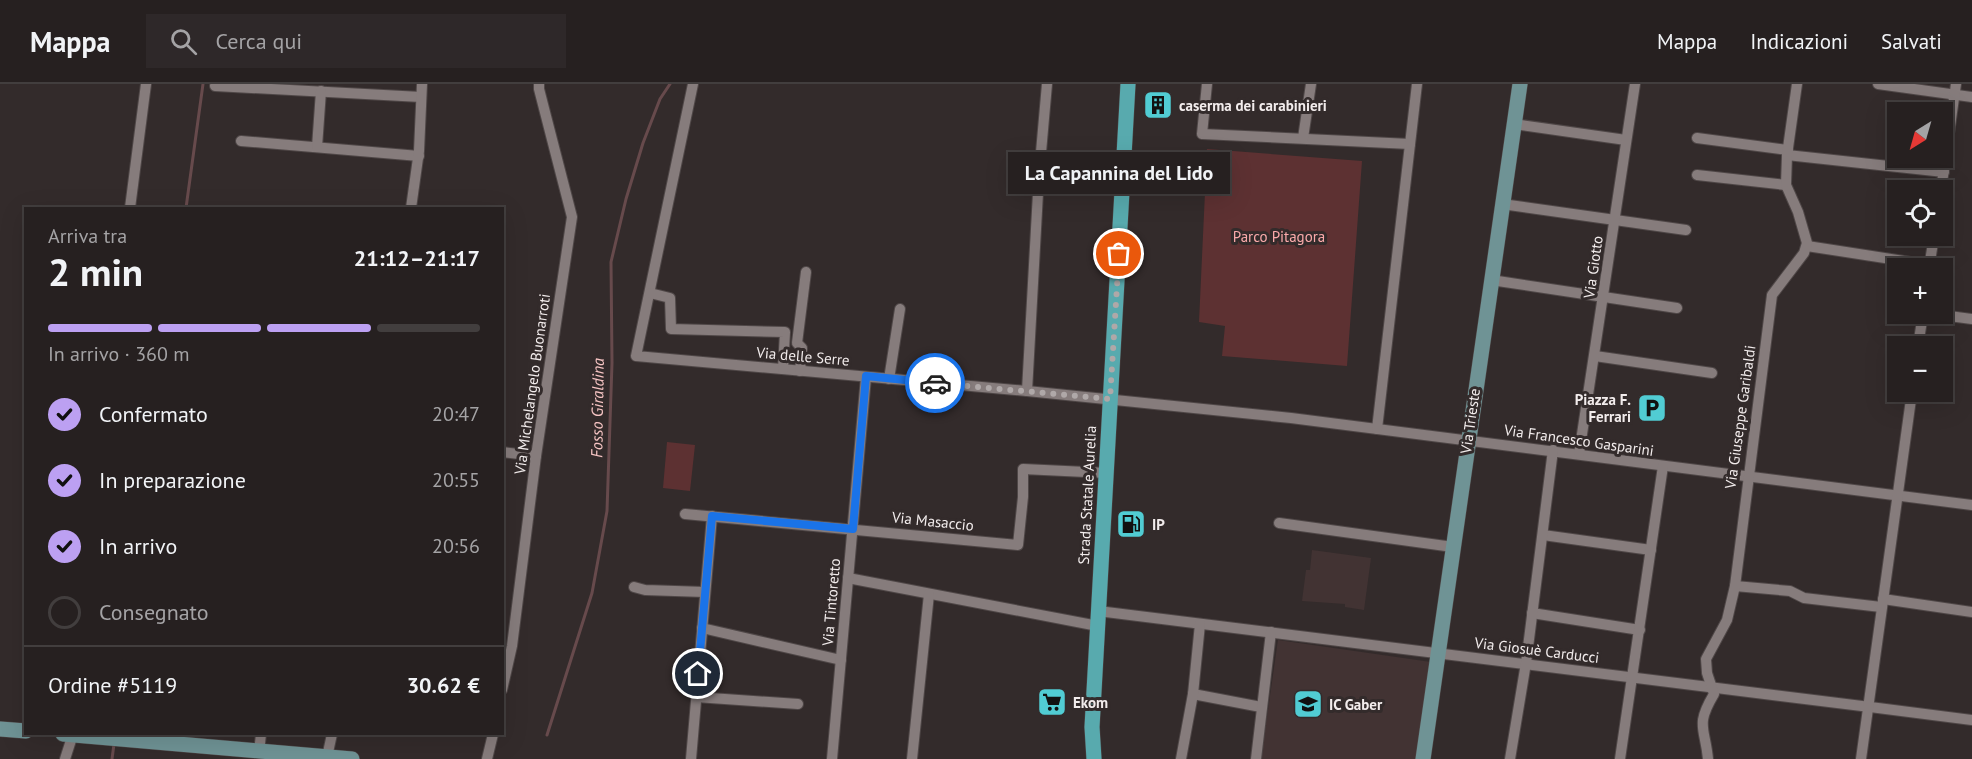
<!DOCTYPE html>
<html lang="it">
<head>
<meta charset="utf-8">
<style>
	body { margin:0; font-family:"PT Sans",sans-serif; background:#2e2829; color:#f1f3f6; height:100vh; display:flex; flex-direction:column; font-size:22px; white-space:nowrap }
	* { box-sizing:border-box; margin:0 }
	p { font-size:20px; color:#a4a3a5 }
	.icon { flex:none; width:33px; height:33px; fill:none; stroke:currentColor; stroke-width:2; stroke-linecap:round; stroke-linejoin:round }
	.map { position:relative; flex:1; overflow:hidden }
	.drawer { position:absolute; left:24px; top:123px; width:480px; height:528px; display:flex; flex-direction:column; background:#262020; border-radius:0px; box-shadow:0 6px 24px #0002,0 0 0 2px #423e3e }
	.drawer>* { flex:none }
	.needle { width:39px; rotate:217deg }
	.tools { position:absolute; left:1887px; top:18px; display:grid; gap:12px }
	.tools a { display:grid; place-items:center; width:66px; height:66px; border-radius:0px; background:#262020; box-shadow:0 6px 24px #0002,0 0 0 2px #423e3e; font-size:30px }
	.pin { position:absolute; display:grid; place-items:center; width:51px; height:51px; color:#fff; margin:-26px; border:3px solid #fff; border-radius:50%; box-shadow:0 2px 6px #0007 }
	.courier { position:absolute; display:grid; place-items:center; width:60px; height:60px; margin:-30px; border:4px solid #1a73e8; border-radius:50%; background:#fff; color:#222; box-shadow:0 2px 8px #0007 }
	.bubble { position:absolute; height:42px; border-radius:0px; background:#262020; box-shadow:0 6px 24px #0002,0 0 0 2px #423e3e; font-size:20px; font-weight:700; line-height:42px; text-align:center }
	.overview em { font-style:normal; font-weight:700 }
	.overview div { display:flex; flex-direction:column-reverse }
	.overview { display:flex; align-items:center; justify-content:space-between; height:102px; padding:0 24px }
	h1 { font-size:39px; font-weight:700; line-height:45px }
	.bar { display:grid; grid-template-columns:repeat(4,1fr); gap:9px 6px; align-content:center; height:72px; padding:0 24px }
	.bar i { height:8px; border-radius:4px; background:#423e3e }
	.bar .current { background:#bca0f2 }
	.bar p { grid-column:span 4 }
	.line { display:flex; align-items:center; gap:15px; padding:0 24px; border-top:2px solid #423e3e }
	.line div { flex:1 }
	ol { padding:0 24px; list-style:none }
	li { display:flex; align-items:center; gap:18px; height:66px }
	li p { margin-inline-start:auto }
	li .icon { padding:6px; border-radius:50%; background:#bca0f2; color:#111; stroke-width:4 }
	li:last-child { color:#a4a3a5 }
	li i { width:33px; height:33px; border:3px solid #423e3e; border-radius:50% }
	header { display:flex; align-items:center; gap:36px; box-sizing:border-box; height:84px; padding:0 30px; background:#262020; border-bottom:2px solid #423e3e }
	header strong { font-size:28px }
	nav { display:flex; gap:33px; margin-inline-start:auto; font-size:21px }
	.search { width:420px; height:54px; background:#2e2829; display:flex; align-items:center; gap:15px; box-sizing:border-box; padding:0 21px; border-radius:0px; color:#a4a3a5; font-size:22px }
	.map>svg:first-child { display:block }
	.built { fill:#423333 }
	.green { fill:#5d3132 }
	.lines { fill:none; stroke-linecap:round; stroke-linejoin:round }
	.stream { stroke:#674a4c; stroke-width:3 }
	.street-casing { stroke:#4f4747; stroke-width:12 }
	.secondary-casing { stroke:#4f4747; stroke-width:16 }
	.primary-casing { stroke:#4f4747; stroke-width:16 }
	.street { stroke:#867c7c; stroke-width:10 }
	.secondary { stroke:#6f9395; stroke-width:15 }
	.primary { stroke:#58aaae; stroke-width:15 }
	.done { stroke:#afa8a8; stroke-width:6; stroke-dasharray:0 10.8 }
	.route { stroke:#1a73e8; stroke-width:8 }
	.labels { text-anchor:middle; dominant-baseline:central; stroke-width:6; stroke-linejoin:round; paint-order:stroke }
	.poi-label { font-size:15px; font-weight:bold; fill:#f2ecec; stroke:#332b2b; text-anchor:start }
	.park-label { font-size:15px; fill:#fbaaab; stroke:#332b2b }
	.street-label { font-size:15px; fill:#f2ecec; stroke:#332b2b }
	.water-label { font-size:16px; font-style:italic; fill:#f7c5c4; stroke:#332b2b }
</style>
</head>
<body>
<header>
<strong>Mappa</strong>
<div class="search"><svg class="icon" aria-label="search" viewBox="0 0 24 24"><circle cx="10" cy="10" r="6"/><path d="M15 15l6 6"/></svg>Cerca qui</div>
<nav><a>Mappa</a><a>Indicazioni</a><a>Salvati</a></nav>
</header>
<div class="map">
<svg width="1972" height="675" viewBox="0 0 1972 675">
	<rect width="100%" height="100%" fill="#332b2b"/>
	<g class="built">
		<path d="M 1312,466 L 1371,474 L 1364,526 L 1345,523 L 1345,520 L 1302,517 L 1306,486 L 1310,486 Z"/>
		<path d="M 1278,556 L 1431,578 L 1418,675 L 1261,675 Z"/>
	</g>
	<g class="green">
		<path d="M 1207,65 L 1362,77 L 1347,282 L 1222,272 L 1225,242 L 1199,238 Z"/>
		<path d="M 667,358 L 695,361 L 690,407 L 663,404 Z"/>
	</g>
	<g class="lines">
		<g class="stream">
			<path d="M 186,124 L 203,0"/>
			<path d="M 547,651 L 592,509 L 607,427 L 612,279 L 611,178 L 626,115 L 643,59 L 660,15 L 670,0"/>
			<path d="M 112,675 L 114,660"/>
		</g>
		<g class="street-casing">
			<g id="street">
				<path d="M 693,0 L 636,272 L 1027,307 L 1291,334 L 1972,421"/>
				<path d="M 1207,0 L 1202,50 L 1410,60"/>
				<path d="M 1878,0 L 1972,13"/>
				<path d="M 215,2 L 421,13"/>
				<path d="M 1514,40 L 1626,56"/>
				<path d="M 1303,54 L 1311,0"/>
				<path d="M 1697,54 L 1788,66"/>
				<path d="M 241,57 L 419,72"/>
				<path d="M 317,63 L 321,7"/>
				<path d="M 1787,71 L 1944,88"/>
				<path d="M 1697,91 L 1786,101"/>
				<path d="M 1941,106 L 1956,0"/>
				<path d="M 1502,120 L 1686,146"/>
				<path d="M 130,124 L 146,0"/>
				<path d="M 411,124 L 419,67 L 422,0"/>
				<path d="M 1807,162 L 1930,181"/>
				<path d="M 1929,184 L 1934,152"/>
				<path d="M 1491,196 L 1677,224"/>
				<path d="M 650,209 L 670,214 L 671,245 L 785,248 L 783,285"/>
				<path d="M 1934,230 L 1972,235"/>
				<path d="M 1918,262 L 1923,230"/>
				<path d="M 1595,272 L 1712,289"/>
				<path d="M 800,287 L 802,264 L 797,259 L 806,188"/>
				<path d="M 889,295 L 900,225"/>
				<path d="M 1027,307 L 1039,91 L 1047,0"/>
				<path d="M 1377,345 L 1417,0"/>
				<path d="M 502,368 L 536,372"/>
				<path d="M 1579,370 L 1635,0"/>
				<path d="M 685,430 L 1018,461 L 1023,413 L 1023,385 L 1107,389"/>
				<path d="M 1279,439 L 1453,463"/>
				<path d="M 1543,451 L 1651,466"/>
				<path d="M 848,494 L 1098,542"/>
				<path d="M 1735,502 L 1790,507 L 1804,514 L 1881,523"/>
				<path d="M 634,503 L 645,506 L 705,508"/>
				<path d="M 1883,515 L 1972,528"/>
				<path d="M 1098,527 C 1390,563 1681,599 1972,636"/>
				<path d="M 1532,529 L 1640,546"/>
				<path d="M 702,544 L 841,576"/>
				<path d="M 502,606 L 512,562 L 536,372 L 572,133 L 539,5 L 539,0"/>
				<path d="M 1193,610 L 1261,623"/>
				<path d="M 696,613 L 798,620"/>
				<path d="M 259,668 L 261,650"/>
				<path d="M 327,673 L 332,650"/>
				<path d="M 65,675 L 73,650"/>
				<path d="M 487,675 L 493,650"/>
				<path d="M 691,675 L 712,432"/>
				<path d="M 832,675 L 866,293"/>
				<path d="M 912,675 L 929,510"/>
				<path d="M 1181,675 L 1193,610 L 1200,540"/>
				<path d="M 1256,675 L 1271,548"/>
				<path d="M 1510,675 L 1526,579 L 1553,366"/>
				<path d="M 1620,675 L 1663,382"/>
				<path d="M 1708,675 C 1705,643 1695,642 1714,610 L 1707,589 L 1706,575 L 1727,536 L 1735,502 L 1772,211 L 1804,169 L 1807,159 L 1798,128 L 1786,101 L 1787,71 L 1797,0"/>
				<path d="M 1861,675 L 1912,308"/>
			</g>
		</g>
		<g class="secondary-casing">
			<g id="secondary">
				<path d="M 0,645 L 26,647"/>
				<path d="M 63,650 L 352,675"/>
				<path d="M 1423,675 L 1520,0"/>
			</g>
		</g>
		<g class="primary-casing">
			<path id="primary" d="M 1094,675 L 1092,643 L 1128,0"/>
		</g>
		<use href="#street" class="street"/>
		<use href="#secondary" class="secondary"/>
		<use href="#primary" class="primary"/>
	</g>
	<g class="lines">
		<path class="done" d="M 935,299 L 1110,315 L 1119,170"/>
		<path class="route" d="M 698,590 L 712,432 L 853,445 L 866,292 L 935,299"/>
	</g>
	<defs>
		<g id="building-square" transform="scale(1.5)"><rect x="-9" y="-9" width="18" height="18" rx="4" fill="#51ccd3" stroke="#332b2b"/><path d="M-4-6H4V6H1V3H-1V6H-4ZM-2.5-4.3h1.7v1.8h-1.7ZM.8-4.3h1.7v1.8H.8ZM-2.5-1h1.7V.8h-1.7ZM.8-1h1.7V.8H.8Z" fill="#111"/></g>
		<g id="parking-square" transform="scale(1.5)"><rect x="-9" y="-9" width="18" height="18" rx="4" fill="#51ccd3" stroke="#332b2b"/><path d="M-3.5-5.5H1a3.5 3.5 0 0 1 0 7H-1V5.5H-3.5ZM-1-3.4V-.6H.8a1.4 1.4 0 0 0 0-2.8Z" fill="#111"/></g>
		<g id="fuel-square" transform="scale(1.5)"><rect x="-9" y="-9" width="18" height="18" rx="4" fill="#51ccd3" stroke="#332b2b"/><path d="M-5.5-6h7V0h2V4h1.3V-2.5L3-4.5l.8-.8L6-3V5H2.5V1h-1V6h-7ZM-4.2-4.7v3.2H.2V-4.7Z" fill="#111"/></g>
		<g id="supermarket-square" transform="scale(1.5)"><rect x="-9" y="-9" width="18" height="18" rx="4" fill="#51ccd3" stroke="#332b2b"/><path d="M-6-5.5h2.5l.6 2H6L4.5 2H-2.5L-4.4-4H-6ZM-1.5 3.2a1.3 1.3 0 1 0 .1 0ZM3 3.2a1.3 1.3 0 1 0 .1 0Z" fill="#111"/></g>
		<g id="school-square" transform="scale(1.5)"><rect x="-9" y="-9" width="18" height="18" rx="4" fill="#51ccd3" stroke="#332b2b"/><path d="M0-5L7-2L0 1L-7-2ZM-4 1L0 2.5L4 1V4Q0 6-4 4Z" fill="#111"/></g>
	</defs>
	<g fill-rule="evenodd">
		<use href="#building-square" x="1158" y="21"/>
		<use href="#parking-square" x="1652" y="324"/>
		<use href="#fuel-square" x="1131" y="440"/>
		<use href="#supermarket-square" x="1052" y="618"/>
		<use href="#school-square" x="1308" y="620"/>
	</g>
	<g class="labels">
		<g class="poi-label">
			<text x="1179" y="21">caserma dei carabinieri</text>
			<text x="1631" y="315" text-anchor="end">Piazza F.<tspan x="1631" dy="17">Ferrari</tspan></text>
			<text x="1152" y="440">IP</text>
			<text x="1073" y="618">Ekom</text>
			<text x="1329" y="620">IC Gaber</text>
		</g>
		<g class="park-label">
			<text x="1279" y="152">Parco Pitagora</text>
		</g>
		<g class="street-label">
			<text transform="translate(1593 183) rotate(-82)">Via Giotto</text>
			<text transform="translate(803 272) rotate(5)">Via delle Serre</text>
			<text transform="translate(532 300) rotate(-82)">Via Michelangelo Buonarroti</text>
			<text transform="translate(1740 333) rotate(-82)">Via Giuseppe Garibaldi</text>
			<text transform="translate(1470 337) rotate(-82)">Via Trieste</text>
			<text transform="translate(1579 356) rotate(8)">Via Francesco Gasparini</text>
			<text transform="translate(1087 411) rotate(-87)">Strada Statale Aurelia</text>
			<text transform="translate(933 437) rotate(6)">Via Masaccio</text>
			<text transform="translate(831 518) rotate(-85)">Via Tintoretto</text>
			<text transform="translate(1537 566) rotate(7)">Via Giosuè Carducci</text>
		</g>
		<g class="water-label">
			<text transform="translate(597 324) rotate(-89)">Fosso Giraldina</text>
		</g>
	</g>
</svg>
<div class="tools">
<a><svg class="needle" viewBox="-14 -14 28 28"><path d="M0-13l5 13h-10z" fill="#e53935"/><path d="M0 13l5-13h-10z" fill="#a4a3a5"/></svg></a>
<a><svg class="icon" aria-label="locate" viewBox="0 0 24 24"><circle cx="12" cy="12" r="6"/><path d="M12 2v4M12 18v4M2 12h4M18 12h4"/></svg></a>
<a>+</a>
<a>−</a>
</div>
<div class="pin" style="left:1119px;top:170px;background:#ea580c"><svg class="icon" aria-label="bag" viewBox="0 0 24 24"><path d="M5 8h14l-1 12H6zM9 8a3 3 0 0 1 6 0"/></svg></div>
<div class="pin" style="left:698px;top:590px;background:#1f2937"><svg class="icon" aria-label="home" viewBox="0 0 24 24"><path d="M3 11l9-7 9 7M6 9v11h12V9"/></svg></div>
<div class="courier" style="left:935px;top:299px"><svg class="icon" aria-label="car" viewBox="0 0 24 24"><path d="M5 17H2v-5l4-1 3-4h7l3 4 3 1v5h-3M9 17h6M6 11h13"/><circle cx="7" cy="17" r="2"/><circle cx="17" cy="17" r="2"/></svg></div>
<div class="bubble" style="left:1008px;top:68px;width:222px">La Capannina del Lido</div>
<section class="drawer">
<div class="overview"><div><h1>2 min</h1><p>Arriva tra</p></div><em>21:12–21:17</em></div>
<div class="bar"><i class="current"></i><i class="current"></i><i class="current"></i><i></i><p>In arrivo · 360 m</p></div>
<ol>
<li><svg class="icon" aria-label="check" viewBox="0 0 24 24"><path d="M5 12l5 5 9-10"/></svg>Confermato<p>20:47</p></li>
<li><svg class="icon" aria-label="check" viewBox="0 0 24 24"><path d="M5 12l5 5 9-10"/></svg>In preparazione<p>20:55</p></li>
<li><svg class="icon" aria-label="check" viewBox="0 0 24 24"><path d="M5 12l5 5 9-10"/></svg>In arrivo<p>20:56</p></li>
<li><i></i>Consegnato</li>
</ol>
<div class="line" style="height:78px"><div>Ordine #5119</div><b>30.62 €</b></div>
</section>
</div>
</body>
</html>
